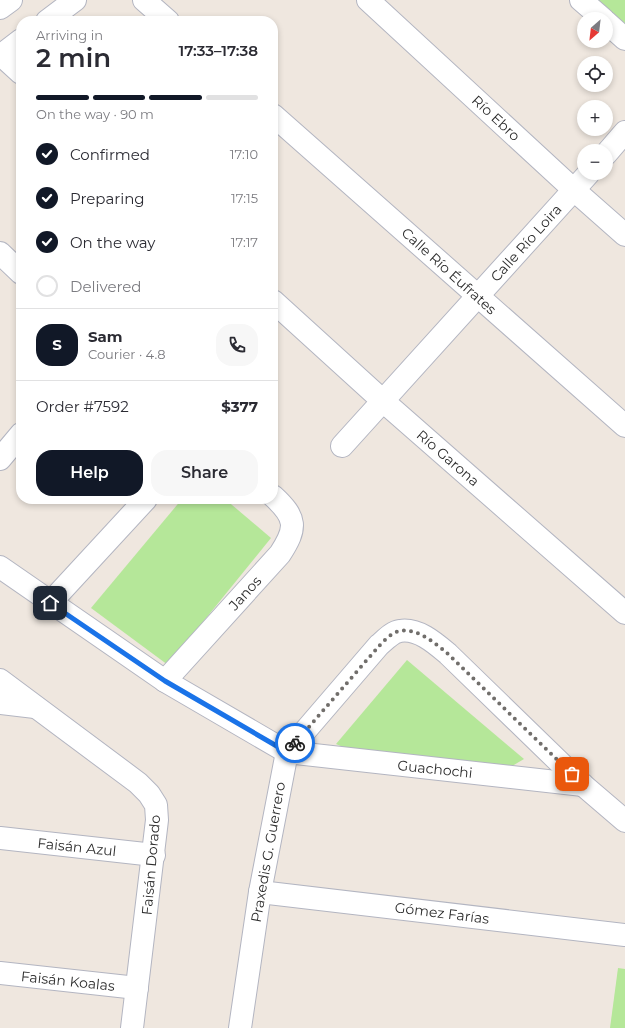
<!DOCTYPE html>
<html lang="en">
<head>
<meta charset="utf-8">
<style>
	body { margin:0; font-family:Montserrat,sans-serif; background:#f7f7f7; color:#2b2b33; height:100vh; display:flex; flex-direction:column; font-size:15px; white-space:nowrap }
	* { box-sizing:border-box; margin:0 }
	p { font-size:13px; color:#7c7c81 }
	.icon { flex:none; width:22px; height:22px; fill:none; stroke:currentColor; stroke-width:2; stroke-linecap:round; stroke-linejoin:round }
	.map { position:relative; flex:1; overflow:hidden }
	.drawer { position:absolute; left:16px; top:16px; width:262px; height:488px; display:flex; flex-direction:column; background:#fff; border-radius:16px; box-shadow:0 2px 6px #0003 }
	.drawer>* { flex:none }
	.needle { width:26px; rotate:208deg }
	.controls { position:absolute; left:577px; top:12px; display:grid; gap:8px }
	.controls a { display:grid; place-items:center; width:36px; height:36px; border-radius:50%; background:#fff; box-shadow:0 2px 6px #0003; font-size:20px }
	.pin { position:absolute; display:grid; place-items:center; width:34px; height:34px; color:#fff; margin:-17px; border-radius:8px; box-shadow:0 2px 6px #0006 }
	.courier { position:absolute; display:grid; place-items:center; width:40px; height:40px; margin:-20px; border:3px solid #1a73e8; border-radius:50%; background:#fff; color:#222; box-shadow:0 1px 5px #0007 }
	.overview em { font-style:normal; font-weight:600 }
	.overview div { display:flex; flex-direction:column-reverse }
	.overview { display:flex; align-items:center; justify-content:space-between; height:68px; padding:0 20px }
	h1 { font-size:26px; font-weight:600; line-height:30px }
	.bar { display:grid; grid-template-columns:repeat(4,1fr); gap:6px 4px; align-content:center; height:48px; padding:0 20px }
	.bar i { height:5px; border-radius:3px; background:#e1e1e2 }
	.bar .on { background:#111827 }
	.bar p { grid-column:span 4 }
	.line { display:flex; align-items:center; gap:10px; padding:0 20px; border-top:1px solid #e1e1e2 }
	.line div { flex:1 }
	.round { display:grid; place-items:center; flex:none; width:42px; height:42px; border-radius:16px; background:#f7f7f7 }
	ol { padding:0 20px; list-style:none }
	li { display:flex; align-items:center; gap:12px; height:44px }
	li p { margin-inline-start:auto }
	li .icon { padding:4px; border-radius:50%; background:#111827; color:#fff; stroke-width:4 }
	li:last-child { color:#7c7c81 }
	li i { width:22px; height:22px; border:2px solid #e1e1e2; border-radius:50% }
	.cta { display:flex; gap:8px; margin-top:auto; padding:8px 20px }
	.cta a { flex:1; height:46px; border-radius:16px; background:#111827; color:#fff; font-size:16px; font-weight:600; line-height:46px; text-align:center }
	.cta a+a { background:#f7f7f7; color:#2b2b33 }
	.map>svg:first-child { display:block }
	.green { fill:#b5e799 }
	.lines { fill:none; stroke-linecap:round; stroke-linejoin:round }
	.minor-casing { stroke:#b3b5c1; stroke-width:24 }
	.minor { stroke:#fff; stroke-width:22 }
	.done { stroke:#716e6b; stroke-width:4; stroke-dasharray:0 7.2 }
	.route { stroke:#1a73e8; stroke-width:5 }
	.labels { text-anchor:middle; dominant-baseline:central; stroke-width:4; stroke-linejoin:round; paint-order:stroke }
	.street-label { font-size:14px; fill:#2d2d2d; stroke:#fff }
</style>
</head>
<body>
<div class="map">
<svg width="625" height="1028" viewBox="0 0 625 1028">
	<rect width="100%" height="100%" fill="#efe7df"/>
	<g class="green">
		<path d="M 595,0 L 625,0 L 625,27 Z"/>
		<path d="M 182,499 L 225,499 L 271,538 L 168,665 L 91,608 Z"/>
		<path d="M 407,660 L 524,759 L 507,769 L 354,752 L 336,744 Z"/>
		<path d="M 618,968 L 625,969 L 625,1028 L 610,1028 Z"/>
	</g>
	<g class="lines">
		<g class="minor-casing">
			<g id="minor">
				<path d="M 144,0 L 168,21"/>
				<path d="M 368,0 L 574,190 L 625,235"/>
				<path d="M 581,0 L 603,19"/>
				<path d="M 0,8 L 11,0"/>
				<path d="M 47,21 L 75,0"/>
				<path d="M 606,22 L 625,39"/>
				<path d="M 0,54 L 21,73"/>
				<path d="M 0,56 L 21,40"/>
				<path d="M 273,115 L 625,426"/>
				<path d="M 606,154 L 625,132"/>
				<path d="M 0,253 L 21,273"/>
				<path d="M 273,301 L 383,401 L 625,613"/>
				<path d="M 342,446 L 589,173"/>
				<path d="M 0,459 L 21,434"/>
				<path d="M 0,567 L 165,681 L 287,752 L 583,785"/>
				<path d="M 50,603 L 146,499"/>
				<path d="M 0,680 L 138,783 L 149,794 L 156,805 L 157,820 L 132,1028"/>
				<path d="M 165,681 L 280,554 C 297,528 297,518 273,496"/>
				<path d="M 0,703 L 35,707"/>
				<path d="M 0,838 L 154,855"/>
				<path d="M 260,892 L 625,935"/>
				<path d="M 0,973 L 137,988"/>
				<path d="M 240,1028 L 260,892 L 287,752 L 379,645 C 385,640 392,632 400,631 C 418,628 435,643 448,654 L 583,785 L 625,821"/>
			</g>
		</g>
		<use href="#minor" class="minor"/>
	</g>
	<g class="lines">
		<path class="done" d="M 295,743 L 379,646 C 385,640 392,632 400,631 C 418,628 435,643 448,654 L 572,774"/>
		<path class="route" d="M 50,603 L 165,681 L 287,752 L 295,743"/>
	</g>
	<g class="labels">
		<g class="street-label">
			<text transform="translate(496 118) rotate(43)">Río Ebro</text>
			<text transform="translate(526 243) rotate(-48)">Calle Río Loira</text>
			<text transform="translate(449 271) rotate(42)">Calle Río Éufrates</text>
			<text transform="translate(448 458) rotate(41)">Río Garona</text>
			<text transform="translate(245 593) rotate(-48)">Janos</text>
			<text transform="translate(435 769) rotate(6)">Guachochi</text>
			<text transform="translate(77 847) rotate(6)">Faisán Azul</text>
			<text transform="translate(268 852) rotate(-80)">Praxedis G. Guerrero</text>
			<text transform="translate(151 865) rotate(-85)">Faisán Dorado</text>
			<text transform="translate(442 913) rotate(7)">Gómez Farías</text>
			<text transform="translate(68 981) rotate(6)">Faisán Koalas</text>
		</g>
	</g>
</svg>
<div class="controls">
<a><svg class="needle" viewBox="-14 -14 28 28"><path d="M0-13l5 13h-10z" fill="#e53935"/><path d="M0 13l5-13h-10z" fill="#7c7c81"/></svg></a>
<a><svg class="icon" aria-label="locate" viewBox="0 0 24 24"><circle cx="12" cy="12" r="6"/><path d="M12 2v4M12 18v4M2 12h4M18 12h4"/></svg></a>
<a>+</a>
<a>−</a>
</div>
<div class="pin" style="left:572px;top:774px;background:#ea580c"><svg class="icon" aria-label="bag" viewBox="0 0 24 24"><path d="M5 8h14l-1 12H6zM9 8a3 3 0 0 1 6 0"/></svg></div>
<div class="pin" style="left:50px;top:603px;background:#1f2937"><svg class="icon" aria-label="home" viewBox="0 0 24 24"><path d="M3 11l9-7 9 7M6 9v11h12V9"/></svg></div>
<div class="courier" style="left:295px;top:743px"><svg class="icon" aria-label="bike" viewBox="0 0 24 24"><circle cx="6" cy="16" r="4"/><circle cx="18" cy="16" r="4"/><path d="M6 16l4-8h5l3 8M10 8l3 8H6M13 5h3"/></svg></div>
<section class="drawer">
<div class="overview"><div><h1>2 min</h1><p>Arriving in</p></div><em>17:33–17:38</em></div>
<div class="bar"><i class="on"></i><i class="on"></i><i class="on"></i><i></i><p>On the way · 90 m</p></div>
<ol>
<li><svg class="icon" aria-label="check" viewBox="0 0 24 24"><path d="M5 12l5 5 9-10"/></svg>Confirmed<p>17:10</p></li>
<li><svg class="icon" aria-label="check" viewBox="0 0 24 24"><path d="M5 12l5 5 9-10"/></svg>Preparing<p>17:15</p></li>
<li><svg class="icon" aria-label="check" viewBox="0 0 24 24"><path d="M5 12l5 5 9-10"/></svg>On the way<p>17:17</p></li>
<li><i></i>Delivered</li>
</ol>
<div class="line" style="height:72px"><b class="round" style="background:#111827;color:#fff">S</b><div><b>Sam</b><p>Courier · 4.8</p></div><a class="round"><svg class="icon" aria-label="phone" viewBox="0 0 24 24"><path d="M5 4h4l2 5-3 2q2 4 5 5l2-3 5 2v4C11 20 4 13 5 4z"/></svg></a></div>
<div class="line" style="height:52px"><div>Order #7592</div><b>$377</b></div>
<div class="cta"><a>Help</a><a>Share</a></div>
</section>
</div>
</body>
</html>
